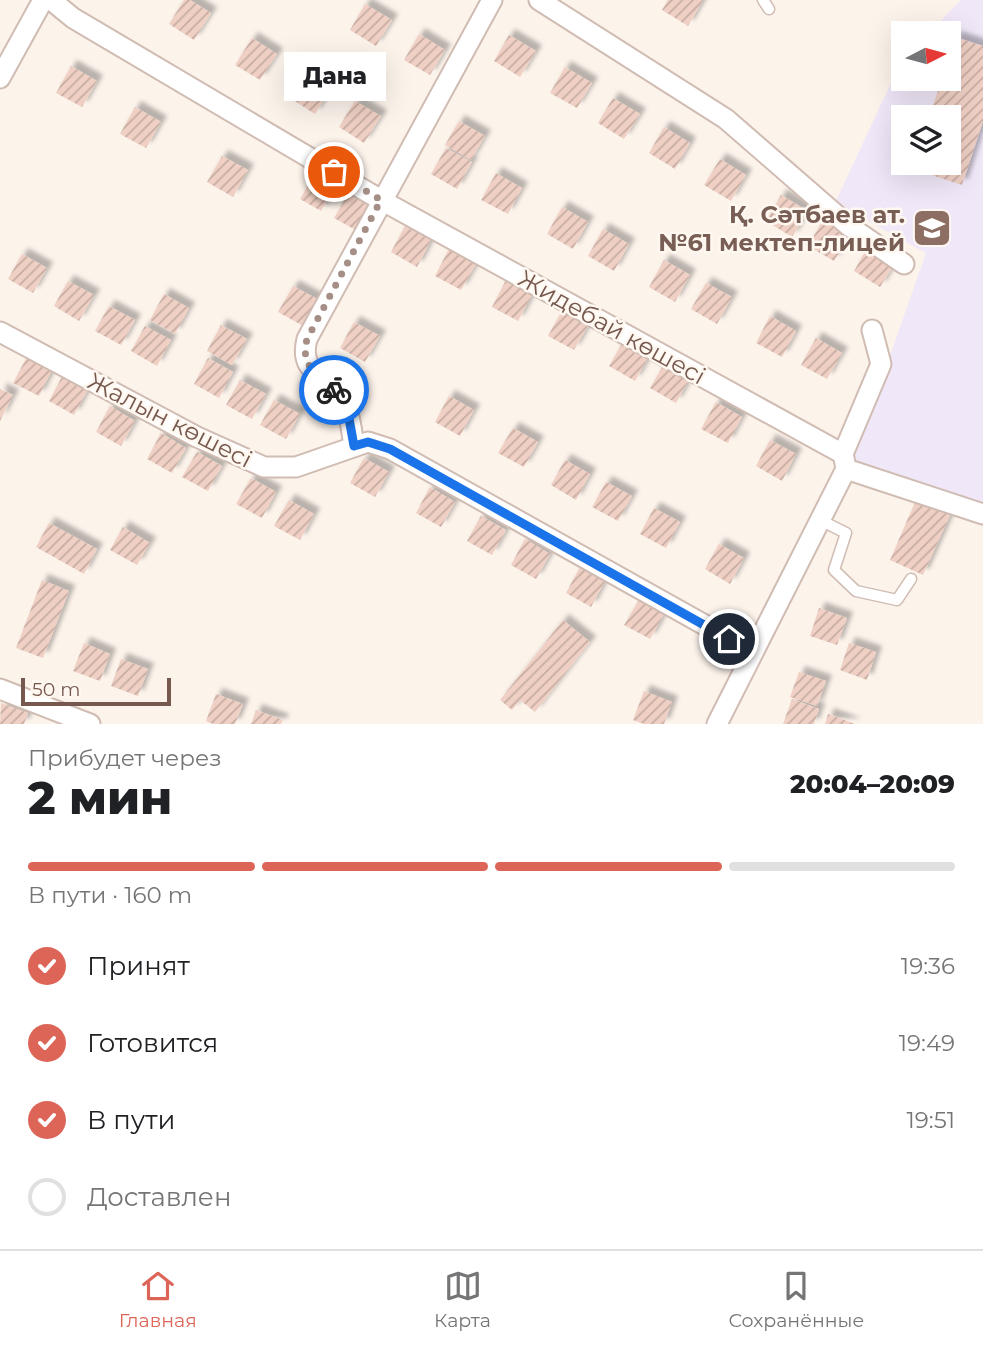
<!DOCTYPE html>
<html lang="ru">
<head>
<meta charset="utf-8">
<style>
	body { margin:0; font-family:Montserrat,sans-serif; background:#f2f2f2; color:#202124; height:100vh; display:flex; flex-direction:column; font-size:26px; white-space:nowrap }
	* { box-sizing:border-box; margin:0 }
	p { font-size:23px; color:#757577 }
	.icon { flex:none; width:38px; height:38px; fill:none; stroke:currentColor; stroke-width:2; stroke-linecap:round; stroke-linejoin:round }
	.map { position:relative; height:724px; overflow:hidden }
	.sheet { display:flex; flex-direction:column; background:#fff; flex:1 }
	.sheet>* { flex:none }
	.needle { width:46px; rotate:84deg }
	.fabs { position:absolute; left:891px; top:21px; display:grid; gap:14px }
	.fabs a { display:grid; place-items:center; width:70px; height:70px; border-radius:0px; background:#fff; box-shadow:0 7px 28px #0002; font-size:35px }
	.scale { position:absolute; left:21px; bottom:18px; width:150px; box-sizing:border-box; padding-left:7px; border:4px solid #76584f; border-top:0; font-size:19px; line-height:24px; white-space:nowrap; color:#76584f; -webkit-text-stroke:5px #fef8f1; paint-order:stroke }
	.pin { position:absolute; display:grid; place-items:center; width:60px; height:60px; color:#fff; margin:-30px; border:4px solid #fff; border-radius:50%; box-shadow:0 2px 7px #0007 }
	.courier { position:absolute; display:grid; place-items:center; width:70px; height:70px; margin:-35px; border:5px solid #1a73e8; border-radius:50%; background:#fff; color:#222; box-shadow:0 2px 9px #0007 }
	.bubble { position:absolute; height:49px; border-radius:0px; background:#fff; box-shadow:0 7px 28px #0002; font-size:23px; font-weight:800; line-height:49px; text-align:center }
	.head em { font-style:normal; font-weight:800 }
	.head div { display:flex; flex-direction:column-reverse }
	.head { display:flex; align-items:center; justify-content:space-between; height:119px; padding:0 28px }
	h1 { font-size:46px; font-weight:800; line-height:52px }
	.bar { display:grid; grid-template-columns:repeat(4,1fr); gap:10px 7px; align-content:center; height:84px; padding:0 28px }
	.bar i { height:9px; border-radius:5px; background:#e0e0e0 }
	.bar .selected { background:#dd6558 }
	.bar p { grid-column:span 4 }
	ol { padding:0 28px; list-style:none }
	li { display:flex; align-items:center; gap:21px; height:77px }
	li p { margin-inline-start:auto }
	li .icon { padding:7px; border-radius:50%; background:#dd6558; color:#fff; stroke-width:4 }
	li:last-child { color:#757577 }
	li i { width:38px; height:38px; border:4px solid #e0e0e0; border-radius:50% }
	.dock { display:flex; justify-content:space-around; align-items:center; height:98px; border-top:2px solid #e0e0e0; background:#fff; font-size:19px; color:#757577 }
	.dock a { display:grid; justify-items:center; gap:4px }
	.dock .selected { color:#dd6558 }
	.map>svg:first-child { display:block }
	.education { fill:#f0e7f8; fill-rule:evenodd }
	.building { fill:url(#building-hatch); filter:url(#shadow) }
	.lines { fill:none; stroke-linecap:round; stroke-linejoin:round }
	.lane-casing { stroke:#d0bcb3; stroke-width:13 }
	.street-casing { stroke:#d0bcb3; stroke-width:23 }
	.lane { stroke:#fff; stroke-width:10 }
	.street { stroke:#fff; stroke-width:19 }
	.done { stroke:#a58e86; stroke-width:7; stroke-dasharray:0 12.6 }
	.route { stroke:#1a73e8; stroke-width:9 }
	.labels { text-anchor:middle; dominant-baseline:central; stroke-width:5; stroke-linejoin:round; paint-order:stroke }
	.education-label { font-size:24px; font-weight:bold; fill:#785e54; stroke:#fef8f1; text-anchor:end }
	.street-label { font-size:24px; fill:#76584f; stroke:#fef8f1 }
</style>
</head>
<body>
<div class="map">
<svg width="983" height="724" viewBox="0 0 983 724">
	<defs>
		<pattern id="building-hatch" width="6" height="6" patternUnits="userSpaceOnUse" patternTransform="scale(1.75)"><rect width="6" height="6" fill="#f0d0c4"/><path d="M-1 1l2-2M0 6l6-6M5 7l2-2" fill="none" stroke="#c7aca2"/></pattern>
		<filter id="shadow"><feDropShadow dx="6" dy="-6" stdDeviation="2" flood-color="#0004"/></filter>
	</defs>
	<rect width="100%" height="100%" fill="#fcf3eb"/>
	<path class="education" d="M 961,0 L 983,0 L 983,503 L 852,464 L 926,253 L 835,203 L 900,64 L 903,60 L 903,79 L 948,79 L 948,33 L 929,33 ZM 903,117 L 948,117 L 948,163 L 903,163 Z"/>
	<g class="building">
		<path d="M 184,0 L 190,0 L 211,13 L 194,40 L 169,24 Z"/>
		<path d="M 668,0 L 703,0 L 688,26 L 662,10 Z"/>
		<path d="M 365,4 L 392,20 L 376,46 L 350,30 Z"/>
		<path d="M 419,34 L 445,50 L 430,75 L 404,60 Z"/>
		<path d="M 509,35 L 536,51 L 520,77 L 494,61 Z"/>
		<path d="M 955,37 L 983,46 L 983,121 L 962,185 L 913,169 L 915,163 L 948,163 L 948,117 L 929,117 L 942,79 L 948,79 L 948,58 Z"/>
		<path d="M 252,38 L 277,54 L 260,80 L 235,65 Z"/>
		<path d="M 71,66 L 97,81 L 82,107 L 56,93 Z"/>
		<path d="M 565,67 L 592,83 L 577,108 L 550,93 Z"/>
		<path d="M 307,71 L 332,87 L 315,114 L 290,98 Z"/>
		<path d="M 613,98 L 640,114 L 624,139 L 598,123 Z"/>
		<path d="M 355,101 L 381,116 L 364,143 L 339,127 Z"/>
		<path d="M 135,107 L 161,122 L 146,148 L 120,134 Z"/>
		<path d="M 459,121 L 485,136 L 471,160 L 445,145 Z"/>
		<path d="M 664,127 L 690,143 L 675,169 L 649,153 Z"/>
		<path d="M 446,148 L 472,162 L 457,189 L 431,174 Z"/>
		<path d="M 222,156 L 248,170 L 233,197 L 207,182 Z"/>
		<path d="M 720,159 L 746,175 L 731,201 L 704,185 Z"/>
		<path d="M 496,173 L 522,188 L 508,214 L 481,200 Z"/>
		<path d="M 315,174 L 336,186 L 321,211 L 300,199 Z"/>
		<path d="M 349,192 L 375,206 L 361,233 L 334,218 Z"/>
		<path d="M 781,195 L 808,211 L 792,237 L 766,221 Z"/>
		<path d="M 562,207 L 588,222 L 573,249 L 547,234 Z"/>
		<path d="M 823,220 L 849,236 L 834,261 L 808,246 Z"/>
		<path d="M 405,226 L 431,240 L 417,267 L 391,252 Z"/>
		<path d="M 603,229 L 629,244 L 614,271 L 588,256 Z"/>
		<path d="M 869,245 L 896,261 L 880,287 L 854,271 Z"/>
		<path d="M 449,249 L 476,264 L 461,290 L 435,276 Z"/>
		<path d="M 22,254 L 47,268 L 33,293 L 8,279 Z"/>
		<path d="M 664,260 L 690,275 L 675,302 L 649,287 Z"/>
		<path d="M 506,280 L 532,295 L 518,321 L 492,307 Z"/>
		<path d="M 68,281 L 94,295 L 79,321 L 54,306 Z"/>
		<path d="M 706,283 L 732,297 L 717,324 L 691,309 Z"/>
		<path d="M 293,286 L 319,300 L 305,327 L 278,312 Z"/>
		<path d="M 164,294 L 189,308 L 175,334 L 150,320 Z"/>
		<path d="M 109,306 L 135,320 L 121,345 L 95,331 Z"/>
		<path d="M 563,309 L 589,324 L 574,350 L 548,336 Z"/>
		<path d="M 770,316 L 796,331 L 782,357 L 756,343 Z"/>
		<path d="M 354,322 L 380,336 L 365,362 L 340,348 Z"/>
		<path d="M 221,325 L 247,339 L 232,365 L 207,351 Z"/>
		<path d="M 145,326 L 171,340 L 157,366 L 131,351 Z"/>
		<path d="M 816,338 L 842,353 L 827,379 L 801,365 Z"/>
		<path d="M 624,340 L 650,354 L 635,381 L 609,366 Z"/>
		<path d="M 27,357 L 52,370 L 39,396 L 13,383 Z"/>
		<path d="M 208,358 L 233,372 L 219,398 L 194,384 Z"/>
		<path d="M 665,362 L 691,376 L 676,403 L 650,388 Z"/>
		<path d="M 63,375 L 88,389 L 74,415 L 49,401 Z"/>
		<path d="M 240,380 L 266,394 L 252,419 L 226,405 Z"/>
		<path d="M 0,389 L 13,395 L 0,421 Z"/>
		<path d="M 449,396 L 474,410 L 460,436 L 435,422 Z"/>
		<path d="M 274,400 L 300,414 L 286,439 L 260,425 Z"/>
		<path d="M 716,402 L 742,417 L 728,443 L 701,429 Z"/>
		<path d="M 110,406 L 135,421 L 121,446 L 96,432 Z"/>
		<path d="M 513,428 L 538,442 L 524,467 L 498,453 Z"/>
		<path d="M 161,433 L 186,448 L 172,473 L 147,459 Z"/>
		<path d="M 770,440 L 796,454 L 782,481 L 756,466 Z"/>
		<path d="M 197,452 L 222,466 L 208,491 L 182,477 Z"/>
		<path d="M 364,458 L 389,472 L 375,497 L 350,483 Z"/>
		<path d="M 565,460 L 590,474 L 576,500 L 551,485 Z"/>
		<path d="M 251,478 L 276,492 L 262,518 L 236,504 Z"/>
		<path d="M 606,482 L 632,496 L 618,521 L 592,507 Z"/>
		<path d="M 430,487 L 455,502 L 441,527 L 416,513 Z"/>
		<path d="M 289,500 L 314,514 L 300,540 L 274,526 Z"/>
		<path d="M 916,500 L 950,515 L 923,575 L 890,560 Z"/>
		<path d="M 654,508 L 680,522 L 666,548 L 640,534 Z"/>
		<path d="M 481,516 L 506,530 L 492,555 L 467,541 Z"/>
		<path d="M 49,523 L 97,549 L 84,574 L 36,547 Z"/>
		<path d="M 123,527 L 150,543 L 137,565 L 110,550 Z"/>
		<path d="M 525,539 L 550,554 L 536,579 L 511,565 Z"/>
		<path d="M 719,544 L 744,558 L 730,584 L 705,569 Z"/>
		<path d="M 580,567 L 605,581 L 591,607 L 566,593 Z"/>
		<path d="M 42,580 L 69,591 L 43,658 L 16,648 Z"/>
		<path d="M 639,600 L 664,614 L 650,639 L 624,625 Z"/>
		<path d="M 819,608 L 847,618 L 837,645 L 810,636 Z"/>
		<path d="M 563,620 L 590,642 L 535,712 L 520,700 L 512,710 L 500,700 Z"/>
		<path d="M 84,643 L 110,654 L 100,681 L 73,671 Z"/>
		<path d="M 849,643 L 876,652 L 867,680 L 840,670 Z"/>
		<path d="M 121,659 L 148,669 L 138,696 L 111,686 Z"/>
		<path d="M 799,672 L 826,681 L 817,706 L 790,697 Z"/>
		<path d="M 644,691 L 672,702 L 664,724 L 644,724 L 633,720 Z"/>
		<path d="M 216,694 L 243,704 L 235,724 L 213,724 L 206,721 Z"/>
		<path d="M 792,699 L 819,709 L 814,724 L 783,724 Z"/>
		<path d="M 1,703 L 28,713 L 24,724 L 0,724 Z"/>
		<path d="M 256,710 L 283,720 L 281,724 L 251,724 Z"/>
		<path d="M 828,714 L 855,724 L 825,724 Z"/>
	</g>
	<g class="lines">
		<g class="lane-casing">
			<g id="lane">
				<path d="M 763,0 L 769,9"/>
				<path d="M 820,520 L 846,533 L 834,570 L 856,591 L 897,600 L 911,579"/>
			</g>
		</g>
		<g class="street-casing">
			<g id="street">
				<path d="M 51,0 L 73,18 L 381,200 L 843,454"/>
				<path d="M 539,0 L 726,119 L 849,226 L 904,264"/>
				<path d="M 0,78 L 43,0"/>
				<path d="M 0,332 L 197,437 L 264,467 L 296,467 L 368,442 L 390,449 L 753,652"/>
				<path d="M 354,446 C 351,428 350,408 338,393 C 321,372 299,371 307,339 L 492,0"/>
				<path d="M 843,454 L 881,364 L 872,330"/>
				<path d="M 844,458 L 846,469 L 983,514"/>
				<path d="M 0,689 L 90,724"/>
				<path d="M 717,724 L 846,469"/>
			</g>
		</g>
		<use href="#lane" class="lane"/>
		<use href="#street" class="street"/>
	</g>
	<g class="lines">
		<path class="done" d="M 334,172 L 381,200 L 307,339 C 300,366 316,373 334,390"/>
		<path class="route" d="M 334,390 L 348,413 L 354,446 L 368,442 L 390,449 L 729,639"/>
	</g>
	<defs>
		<g id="school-square" transform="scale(2.0125)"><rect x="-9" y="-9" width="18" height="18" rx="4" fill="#8d6e63" stroke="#fef8f1"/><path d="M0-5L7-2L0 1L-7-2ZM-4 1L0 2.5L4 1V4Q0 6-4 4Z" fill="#fff"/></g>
	</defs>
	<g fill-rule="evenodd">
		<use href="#school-square" x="932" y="228"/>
	</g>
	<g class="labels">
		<g class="education-label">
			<text x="905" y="214">Қ. Сәтбаев ат.<tspan x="905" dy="28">№61 мектеп-лицей</tspan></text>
		</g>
		<g class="street-label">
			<text transform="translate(612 327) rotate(29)">Жидебай көшесі</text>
			<text transform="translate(170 420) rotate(27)">Жалын көшесі</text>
		</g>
	</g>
</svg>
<div class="fabs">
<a><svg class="needle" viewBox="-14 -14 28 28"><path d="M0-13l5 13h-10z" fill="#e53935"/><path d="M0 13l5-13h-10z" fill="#757577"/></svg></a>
<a><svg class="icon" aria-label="layers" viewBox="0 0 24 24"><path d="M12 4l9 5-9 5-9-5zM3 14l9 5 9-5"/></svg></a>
</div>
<div class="scale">50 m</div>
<div class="pin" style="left:334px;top:172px;background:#ea580c"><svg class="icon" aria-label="bag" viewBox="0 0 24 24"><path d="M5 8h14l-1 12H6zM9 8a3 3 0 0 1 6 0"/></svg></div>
<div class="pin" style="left:729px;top:639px;background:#1f2937"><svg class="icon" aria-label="home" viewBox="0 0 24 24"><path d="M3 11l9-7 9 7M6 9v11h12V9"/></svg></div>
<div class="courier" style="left:334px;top:390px"><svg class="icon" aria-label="bike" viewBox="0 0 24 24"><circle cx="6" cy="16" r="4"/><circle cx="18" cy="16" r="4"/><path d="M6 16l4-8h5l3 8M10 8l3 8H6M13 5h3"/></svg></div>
<div class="bubble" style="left:284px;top:52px;width:102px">Дана</div>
</div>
<section class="sheet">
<div class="head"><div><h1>2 мин</h1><p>Прибудет через</p></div><em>20:04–20:09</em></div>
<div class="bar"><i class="selected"></i><i class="selected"></i><i class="selected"></i><i></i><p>В пути · 160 m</p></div>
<ol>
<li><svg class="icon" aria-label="check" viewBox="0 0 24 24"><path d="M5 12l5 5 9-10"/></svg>Принят<p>19:36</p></li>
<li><svg class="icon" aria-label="check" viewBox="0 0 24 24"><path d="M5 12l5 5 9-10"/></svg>Готовится<p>19:49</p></li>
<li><svg class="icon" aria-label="check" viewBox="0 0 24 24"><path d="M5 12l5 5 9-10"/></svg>В пути<p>19:51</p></li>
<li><i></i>Доставлен</li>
</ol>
</section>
<nav class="dock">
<a class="selected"><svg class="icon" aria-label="home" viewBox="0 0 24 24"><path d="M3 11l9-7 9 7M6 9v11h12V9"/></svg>Главная</a>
<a><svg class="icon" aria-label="map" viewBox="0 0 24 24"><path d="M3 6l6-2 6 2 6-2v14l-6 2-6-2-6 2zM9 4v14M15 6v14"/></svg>Карта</a>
<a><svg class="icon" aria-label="saved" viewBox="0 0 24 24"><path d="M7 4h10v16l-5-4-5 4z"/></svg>Сохранённые</a>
</nav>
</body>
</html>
